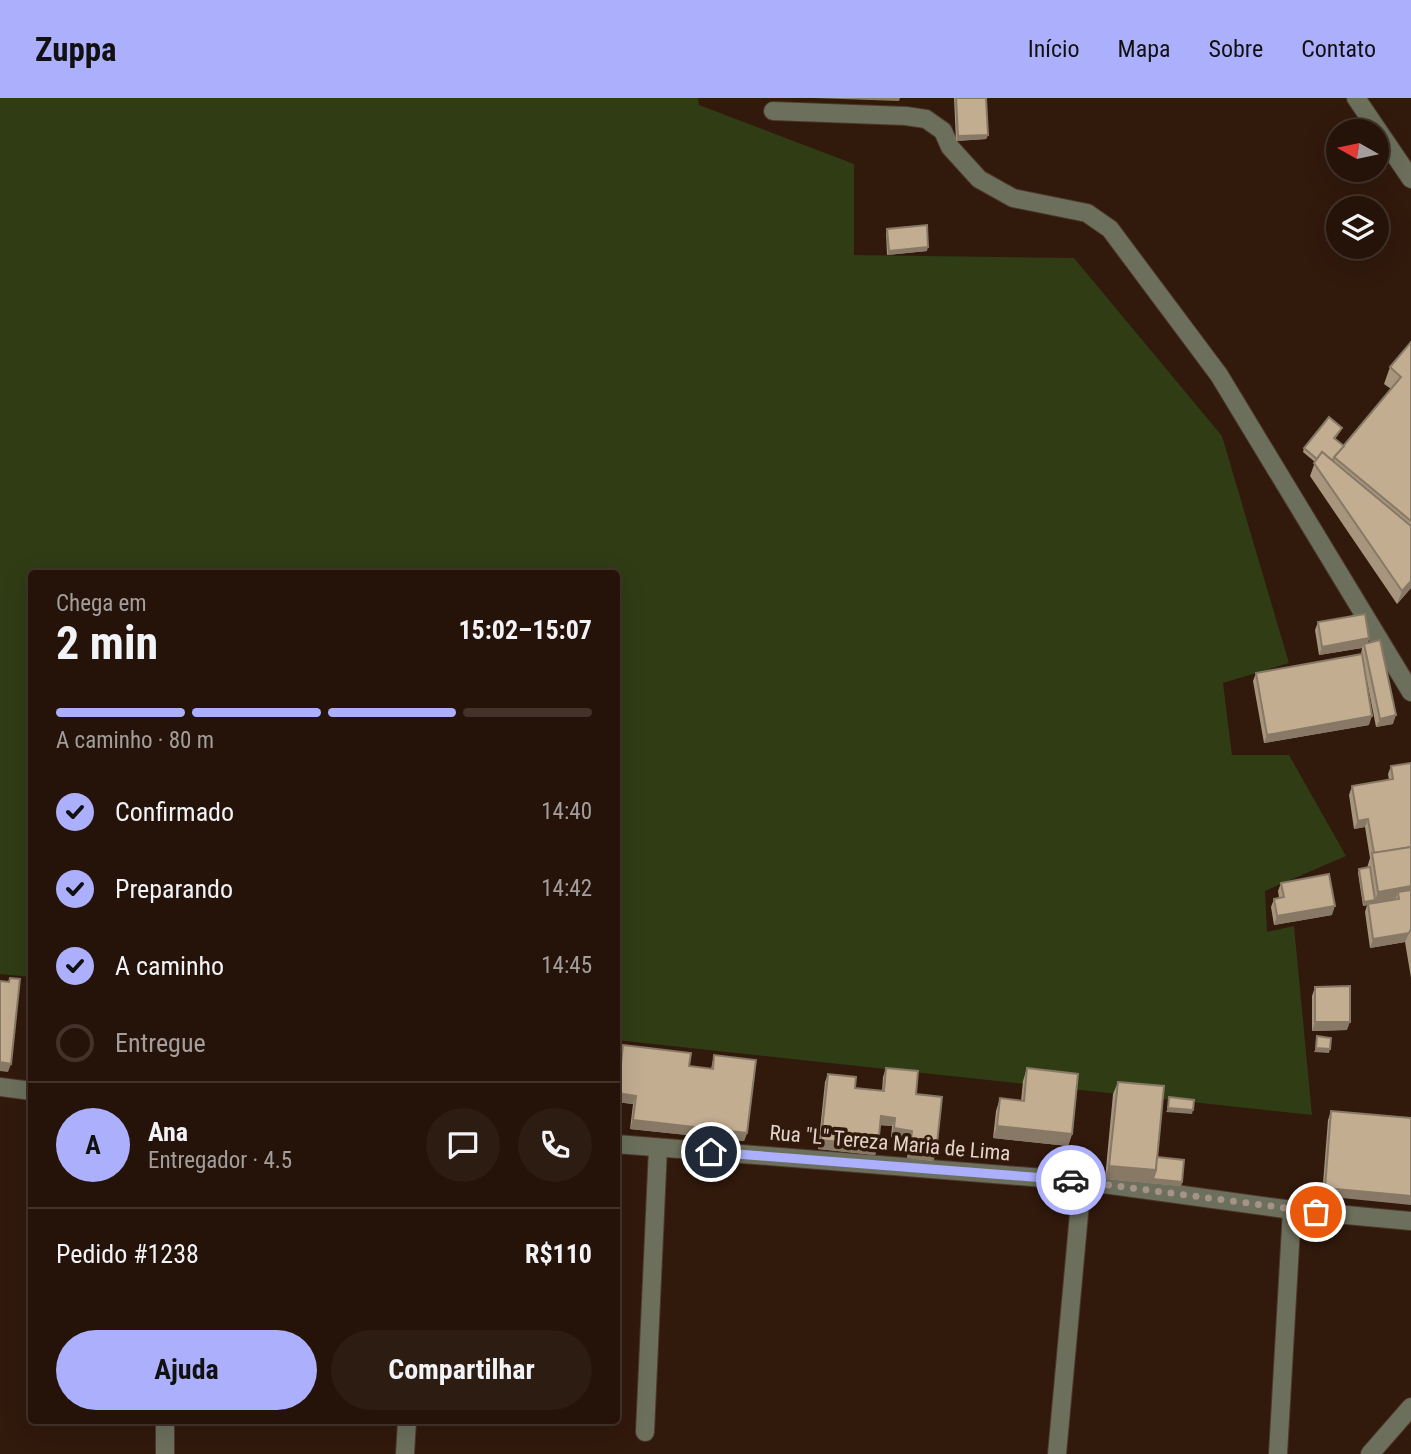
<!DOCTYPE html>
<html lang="pt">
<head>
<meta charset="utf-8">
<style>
	body { margin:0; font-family:"Roboto Condensed",sans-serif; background:#2d1c12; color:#f1f3f6; height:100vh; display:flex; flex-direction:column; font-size:26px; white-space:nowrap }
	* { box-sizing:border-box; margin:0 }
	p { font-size:23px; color:#a39e9c }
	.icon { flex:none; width:38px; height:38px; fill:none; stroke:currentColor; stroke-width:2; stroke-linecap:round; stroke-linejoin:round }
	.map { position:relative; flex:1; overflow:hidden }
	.details { position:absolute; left:28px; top:472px; width:592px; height:854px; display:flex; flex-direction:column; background:#251309; border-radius:7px; box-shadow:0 7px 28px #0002,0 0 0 2px #42322a }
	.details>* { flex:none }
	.needle { width:46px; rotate:279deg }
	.tools { position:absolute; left:1326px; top:21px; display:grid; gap:14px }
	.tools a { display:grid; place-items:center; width:63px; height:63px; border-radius:50%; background:#251309; box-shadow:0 7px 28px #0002,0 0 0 2px #42322a; font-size:35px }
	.pin { position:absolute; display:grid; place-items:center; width:60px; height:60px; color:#fff; margin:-30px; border:4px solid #fff; border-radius:50%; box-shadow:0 2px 7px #0007 }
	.courier { position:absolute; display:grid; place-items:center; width:70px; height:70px; margin:-35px; border:5px solid #acaffb; border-radius:50%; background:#fff; color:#222; box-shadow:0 2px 9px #0007 }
	.summary em { font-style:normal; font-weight:700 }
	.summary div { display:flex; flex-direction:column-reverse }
	.summary { display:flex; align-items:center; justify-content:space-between; height:119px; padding:0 28px }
	h1 { font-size:46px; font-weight:700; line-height:52px }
	.bar { display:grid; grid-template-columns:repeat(4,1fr); gap:10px 7px; align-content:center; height:84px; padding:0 28px }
	.bar i { height:9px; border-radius:5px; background:#42322a }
	.bar .selected { background:#acaffb }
	.bar p { grid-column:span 4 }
	.line { display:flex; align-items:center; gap:18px; padding:0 28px; border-top:2px solid #42322a }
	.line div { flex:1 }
	.round { display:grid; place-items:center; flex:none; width:74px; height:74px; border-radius:37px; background:#2d1c12 }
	ol { padding:0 28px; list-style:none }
	li { display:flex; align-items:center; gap:21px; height:77px }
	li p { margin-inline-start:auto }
	li .icon { padding:7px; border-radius:50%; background:#acaffb; color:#111; stroke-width:4 }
	li:last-child { color:#a39e9c }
	li i { width:38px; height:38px; border:4px solid #42322a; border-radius:50% }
	.action { display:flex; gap:14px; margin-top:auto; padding:14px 28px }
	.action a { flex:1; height:80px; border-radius:42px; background:#acaffb; color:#111; font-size:28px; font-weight:700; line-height:80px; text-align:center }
	.action a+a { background:#2d1c12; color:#f1f3f6 }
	header { display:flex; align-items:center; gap:42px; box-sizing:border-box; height:98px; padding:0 35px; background:#acaffb; color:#111 }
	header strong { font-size:33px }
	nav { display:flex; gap:38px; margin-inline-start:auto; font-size:24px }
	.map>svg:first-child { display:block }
	.green { fill:#2f3c14 }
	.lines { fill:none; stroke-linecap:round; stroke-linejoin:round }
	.minor-casing { stroke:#4e372b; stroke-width:20 }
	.minor { stroke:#6b6f5c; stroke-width:18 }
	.wall { fill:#a7957d }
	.shaded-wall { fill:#887966 }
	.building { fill:#c2ad91; stroke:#887966; stroke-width:2 }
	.done { stroke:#a59288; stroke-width:7; stroke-dasharray:0 12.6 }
	.route { stroke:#acaffb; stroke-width:9 }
	.labels { text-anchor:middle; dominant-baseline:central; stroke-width:7; stroke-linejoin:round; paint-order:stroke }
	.street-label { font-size:21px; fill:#e4d3cb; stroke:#31190c }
</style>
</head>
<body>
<header>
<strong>Zuppa</strong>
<nav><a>Início</a><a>Mapa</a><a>Sobre</a><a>Contato</a></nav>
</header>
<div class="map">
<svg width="1411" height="1356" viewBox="0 0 1411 1356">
	<rect width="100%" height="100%" fill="#31190c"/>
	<path class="green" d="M 0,0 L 698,0 L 699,7 L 854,66 L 854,157 L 1074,160 L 1222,338 L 1289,565 L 1223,585 L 1232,657 L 1289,657 L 1346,758 L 1265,793 L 1267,834 L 1294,828 L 1312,1017 L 616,942 L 616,476 L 32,476 L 31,879 L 0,876 Z"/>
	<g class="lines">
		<g class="minor-casing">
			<g id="minor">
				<path d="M 1356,0 L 1411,81"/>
				<path d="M 773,13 L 906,18 L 926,21 L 943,33 L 950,49 L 979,81 L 1013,100 L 1087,115 L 1110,131 L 1219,277 L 1411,594"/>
				<path d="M 0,989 L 32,993"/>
				<path d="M 616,1046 L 1082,1083 L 1292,1112 L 1411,1123"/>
				<path d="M 645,1334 L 658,1050"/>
				<path d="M 165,1356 L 165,1323"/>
				<path d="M 405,1356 L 407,1323"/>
				<path d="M 1057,1356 L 1082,1083"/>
				<path d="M 1278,1356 L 1292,1112"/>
				<path d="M 1370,1356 L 1411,1309"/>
			</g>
		</g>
		<use href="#minor" class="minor"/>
	</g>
	<g class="wall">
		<path d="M 954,0 L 986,0 L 988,37 L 986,41 L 956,43 Z"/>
		<path d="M 887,131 L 927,153 L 887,157 L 886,135 Z"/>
		<path d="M 1411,244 L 1411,490 L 1397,506 L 1310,378 L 1315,364 L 1303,354 L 1304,350 L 1342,330 L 1340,334 L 1335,341 L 1344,348 L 1391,291 L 1384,286 L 1390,269 Z"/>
		<path d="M 1318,524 L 1369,540 L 1368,545 L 1393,626 L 1376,629 L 1365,573 L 1369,627 L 1264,645 L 1253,583 L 1256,575 L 1361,556 L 1362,550 L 1319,557 L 1315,532 Z"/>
		<path d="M 1411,665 L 1411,880 L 1405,844 L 1370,850 L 1365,814 L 1367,807 L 1363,808 L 1358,775 L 1359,771 L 1367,770 L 1370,760 L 1365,729 L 1354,731 L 1349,697 L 1352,688 L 1389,682 L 1388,676 L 1391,668 Z"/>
		<path d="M 1281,785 L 1332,817 L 1274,827 L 1271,809 L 1274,801 L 1279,800 L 1278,793 Z"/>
		<path d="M 1315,889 L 1347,932 L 1312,933 L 1312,898 Z"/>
		<path d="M 623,947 L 689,968 L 711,971 L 714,957 L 747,1035 L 744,1043 L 630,1031 L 633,1006 L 616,1004 L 616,992 L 620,956 Z"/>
		<path d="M 32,952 L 32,972 L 29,972 Z"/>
		<path d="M 886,970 L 916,996 L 936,1055 L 933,1063 L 907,1060 L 909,1041 L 891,1039 L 892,1028 L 880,1027 L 878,1048 L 875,1057 L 818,1051 L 825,984 L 828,976 L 855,990 L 882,993 L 883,979 Z"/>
		<path d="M 1027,970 L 1072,1036 L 1068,1048 L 993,1040 L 996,1013 L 1000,1000 L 1021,1003 L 1023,983 Z"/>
		<path d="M 1118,984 L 1157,1059 L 1182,1084 L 1181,1088 L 1105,1081 L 1113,996 Z"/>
		<path d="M 1331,1013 L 1411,1020 L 1322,1098 L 1328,1022 Z"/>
	</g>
	<g class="shaded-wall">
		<path d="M 814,0 L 900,0 L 899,3 Z"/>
		<path d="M 988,37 L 986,41 L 956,43 L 958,38 Z"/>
		<path d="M 928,149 L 927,153 L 887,157 L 889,153 Z"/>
		<path d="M 1411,483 L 1411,490 L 1397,506 L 1402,493 Z"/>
		<path d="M 1369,540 L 1366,549 L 1364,546 L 1362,550 L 1319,557 L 1322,549 Z"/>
		<path d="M 1396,617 L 1393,626 L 1376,629 L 1380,621 Z"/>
		<path d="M 1372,618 L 1369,627 L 1264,645 L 1267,637 Z"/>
		<path d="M 1368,721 L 1365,729 L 1354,731 L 1358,723 Z"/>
		<path d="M 1411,788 L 1411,800 L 1398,794 L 1395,803 L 1363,808 L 1364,804 L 1375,802 L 1378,794 Z"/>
		<path d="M 1335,808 L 1332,817 L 1274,827 L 1277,818 Z"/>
		<path d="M 1409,835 L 1405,844 L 1370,850 L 1373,841 Z"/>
		<path d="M 1315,924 L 1350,924 L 1347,932 L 1312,933 Z"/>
		<path d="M 1316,950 L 1330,951 L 1329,955 L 1314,954 Z"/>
		<path d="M 0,964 L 11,966 L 8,974 L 0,973 Z"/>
		<path d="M 618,995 L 636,998 L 633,1006 L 616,1004 Z"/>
		<path d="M 1168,1010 L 1193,1012 L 1192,1016 L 1166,1014 Z"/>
		<path d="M 881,1018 L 895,1020 L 892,1028 L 878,1027 Z"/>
		<path d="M 633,1022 L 747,1035 L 744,1043 L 630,1031 Z"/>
		<path d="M 997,1028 L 1072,1036 L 1068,1048 L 993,1040 Z"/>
		<path d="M 894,1030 L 912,1033 L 909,1041 L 891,1039 Z"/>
		<path d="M 821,1042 L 878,1048 L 875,1057 L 818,1051 Z"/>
		<path d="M 910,1052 L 936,1055 L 933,1063 L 907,1060 Z"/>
		<path d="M 1109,1068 L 1156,1072 L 1182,1084 L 1181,1088 L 1105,1081 Z"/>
		<path d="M 1325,1090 L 1411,1098 L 1411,1107 L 1322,1098 Z"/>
	</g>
	<g class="building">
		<path d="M 956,0 L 986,0 L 988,37 L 958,38 Z"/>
		<path d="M 927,127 L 928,149 L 889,153 L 887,131 Z"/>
		<path d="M 1411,244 L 1411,423 L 1334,359 L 1401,279 L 1390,269 Z"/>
		<path d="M 1329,319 L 1342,330 L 1334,340 L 1344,348 L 1334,359 L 1333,363 L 1322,354 L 1317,361 L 1304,350 Z"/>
		<path d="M 1322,354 L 1411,428 L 1411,483 L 1402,493 L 1314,365 Z"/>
		<path d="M 1365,516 L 1369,540 L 1322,549 L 1318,524 Z"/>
		<path d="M 1380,542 L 1396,617 L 1380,621 L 1364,546 Z"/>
		<path d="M 1362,556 L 1372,618 L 1267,637 L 1256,575 Z"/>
		<path d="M 1411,665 L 1411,749 L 1374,755 L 1368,721 L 1358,723 L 1352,688 L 1393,681 L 1391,668 Z"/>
		<path d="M 1411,749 L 1411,788 L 1378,794 L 1372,755 Z"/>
		<path d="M 1370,769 L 1375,802 L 1364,804 L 1359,771 Z"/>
		<path d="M 1329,776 L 1335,808 L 1277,818 L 1274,801 L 1284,799 L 1281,785 Z"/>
		<path d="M 1411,792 L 1411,831 L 1409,835 L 1373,841 L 1368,806 L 1399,801 L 1398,794 Z"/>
		<path d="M 10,880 L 20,881 L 11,966 L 0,964 L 0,883 L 9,884 Z"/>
		<path d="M 1350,888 L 1350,924 L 1315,924 L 1315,889 Z"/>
		<path d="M 1317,938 L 1331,940 L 1330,951 L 1316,950 Z"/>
		<path d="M 623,947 L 691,955 L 689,968 L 713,971 L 714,957 L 756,962 L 747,1035 L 633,1022 L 636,998 L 618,995 Z"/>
		<path d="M 886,970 L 918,973 L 916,996 L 942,999 L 936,1055 L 910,1052 L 912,1033 L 894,1030 L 895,1020 L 881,1018 L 878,1048 L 821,1042 L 828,976 L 856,979 L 855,990 L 884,993 Z"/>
		<path d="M 1027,970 L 1078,976 L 1072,1036 L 997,1028 L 1000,1000 L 1024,1003 Z"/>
		<path d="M 1118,984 L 1164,988 L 1156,1072 L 1109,1068 Z"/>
		<path d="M 1169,999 L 1194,1002 L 1193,1012 L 1168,1010 Z"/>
		<path d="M 1331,1013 L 1411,1020 L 1411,1098 L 1325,1090 Z"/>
		<path d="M 1157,1059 L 1184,1062 L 1182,1084 L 1153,1081 L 1156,1072 Z"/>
	</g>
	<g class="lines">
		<path class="done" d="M 1071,1082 L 1316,1114"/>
		<path class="route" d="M 711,1054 L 1071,1082"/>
	</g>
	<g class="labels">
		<g class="street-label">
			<text transform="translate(890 1045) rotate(5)">Rua "L" Tereza Maria de Lima</text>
		</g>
	</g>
</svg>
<div class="tools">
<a><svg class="needle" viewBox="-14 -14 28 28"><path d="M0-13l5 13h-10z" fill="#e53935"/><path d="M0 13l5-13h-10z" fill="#a39e9c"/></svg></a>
<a><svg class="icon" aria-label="layers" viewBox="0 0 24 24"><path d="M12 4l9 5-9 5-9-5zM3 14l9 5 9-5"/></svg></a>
</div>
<div class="pin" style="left:1316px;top:1114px;background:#ea580c"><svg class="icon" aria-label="bag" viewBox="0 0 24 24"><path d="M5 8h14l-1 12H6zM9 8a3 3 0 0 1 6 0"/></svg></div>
<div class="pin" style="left:711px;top:1054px;background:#1f2937"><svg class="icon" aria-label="home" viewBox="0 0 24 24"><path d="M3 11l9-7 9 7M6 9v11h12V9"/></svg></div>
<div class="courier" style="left:1071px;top:1082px"><svg class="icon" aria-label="car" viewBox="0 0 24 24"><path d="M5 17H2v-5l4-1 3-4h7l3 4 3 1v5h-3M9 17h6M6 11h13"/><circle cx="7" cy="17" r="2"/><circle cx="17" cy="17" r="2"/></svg></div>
<section class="details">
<div class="summary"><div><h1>2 min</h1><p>Chega em</p></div><em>15:02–15:07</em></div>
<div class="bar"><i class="selected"></i><i class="selected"></i><i class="selected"></i><i></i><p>A caminho · 80 m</p></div>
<ol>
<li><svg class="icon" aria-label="check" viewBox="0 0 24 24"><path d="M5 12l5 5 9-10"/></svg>Confirmado<p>14:40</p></li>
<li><svg class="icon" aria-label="check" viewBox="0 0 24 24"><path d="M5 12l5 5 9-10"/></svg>Preparando<p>14:42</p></li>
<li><svg class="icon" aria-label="check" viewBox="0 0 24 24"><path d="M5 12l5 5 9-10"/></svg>A caminho<p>14:45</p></li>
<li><i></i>Entregue</li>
</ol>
<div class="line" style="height:126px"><b class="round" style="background:#acaffb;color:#111">A</b><div><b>Ana</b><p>Entregador · 4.5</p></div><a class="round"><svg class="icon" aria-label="chat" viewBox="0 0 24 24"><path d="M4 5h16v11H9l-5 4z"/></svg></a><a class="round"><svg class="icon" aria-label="phone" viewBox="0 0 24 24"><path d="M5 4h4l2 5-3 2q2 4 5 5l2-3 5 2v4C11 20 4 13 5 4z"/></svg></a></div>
<div class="line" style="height:91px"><div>Pedido #1238</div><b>R$110</b></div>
<div class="action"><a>Ajuda</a><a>Compartilhar</a></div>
</section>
</div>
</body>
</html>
